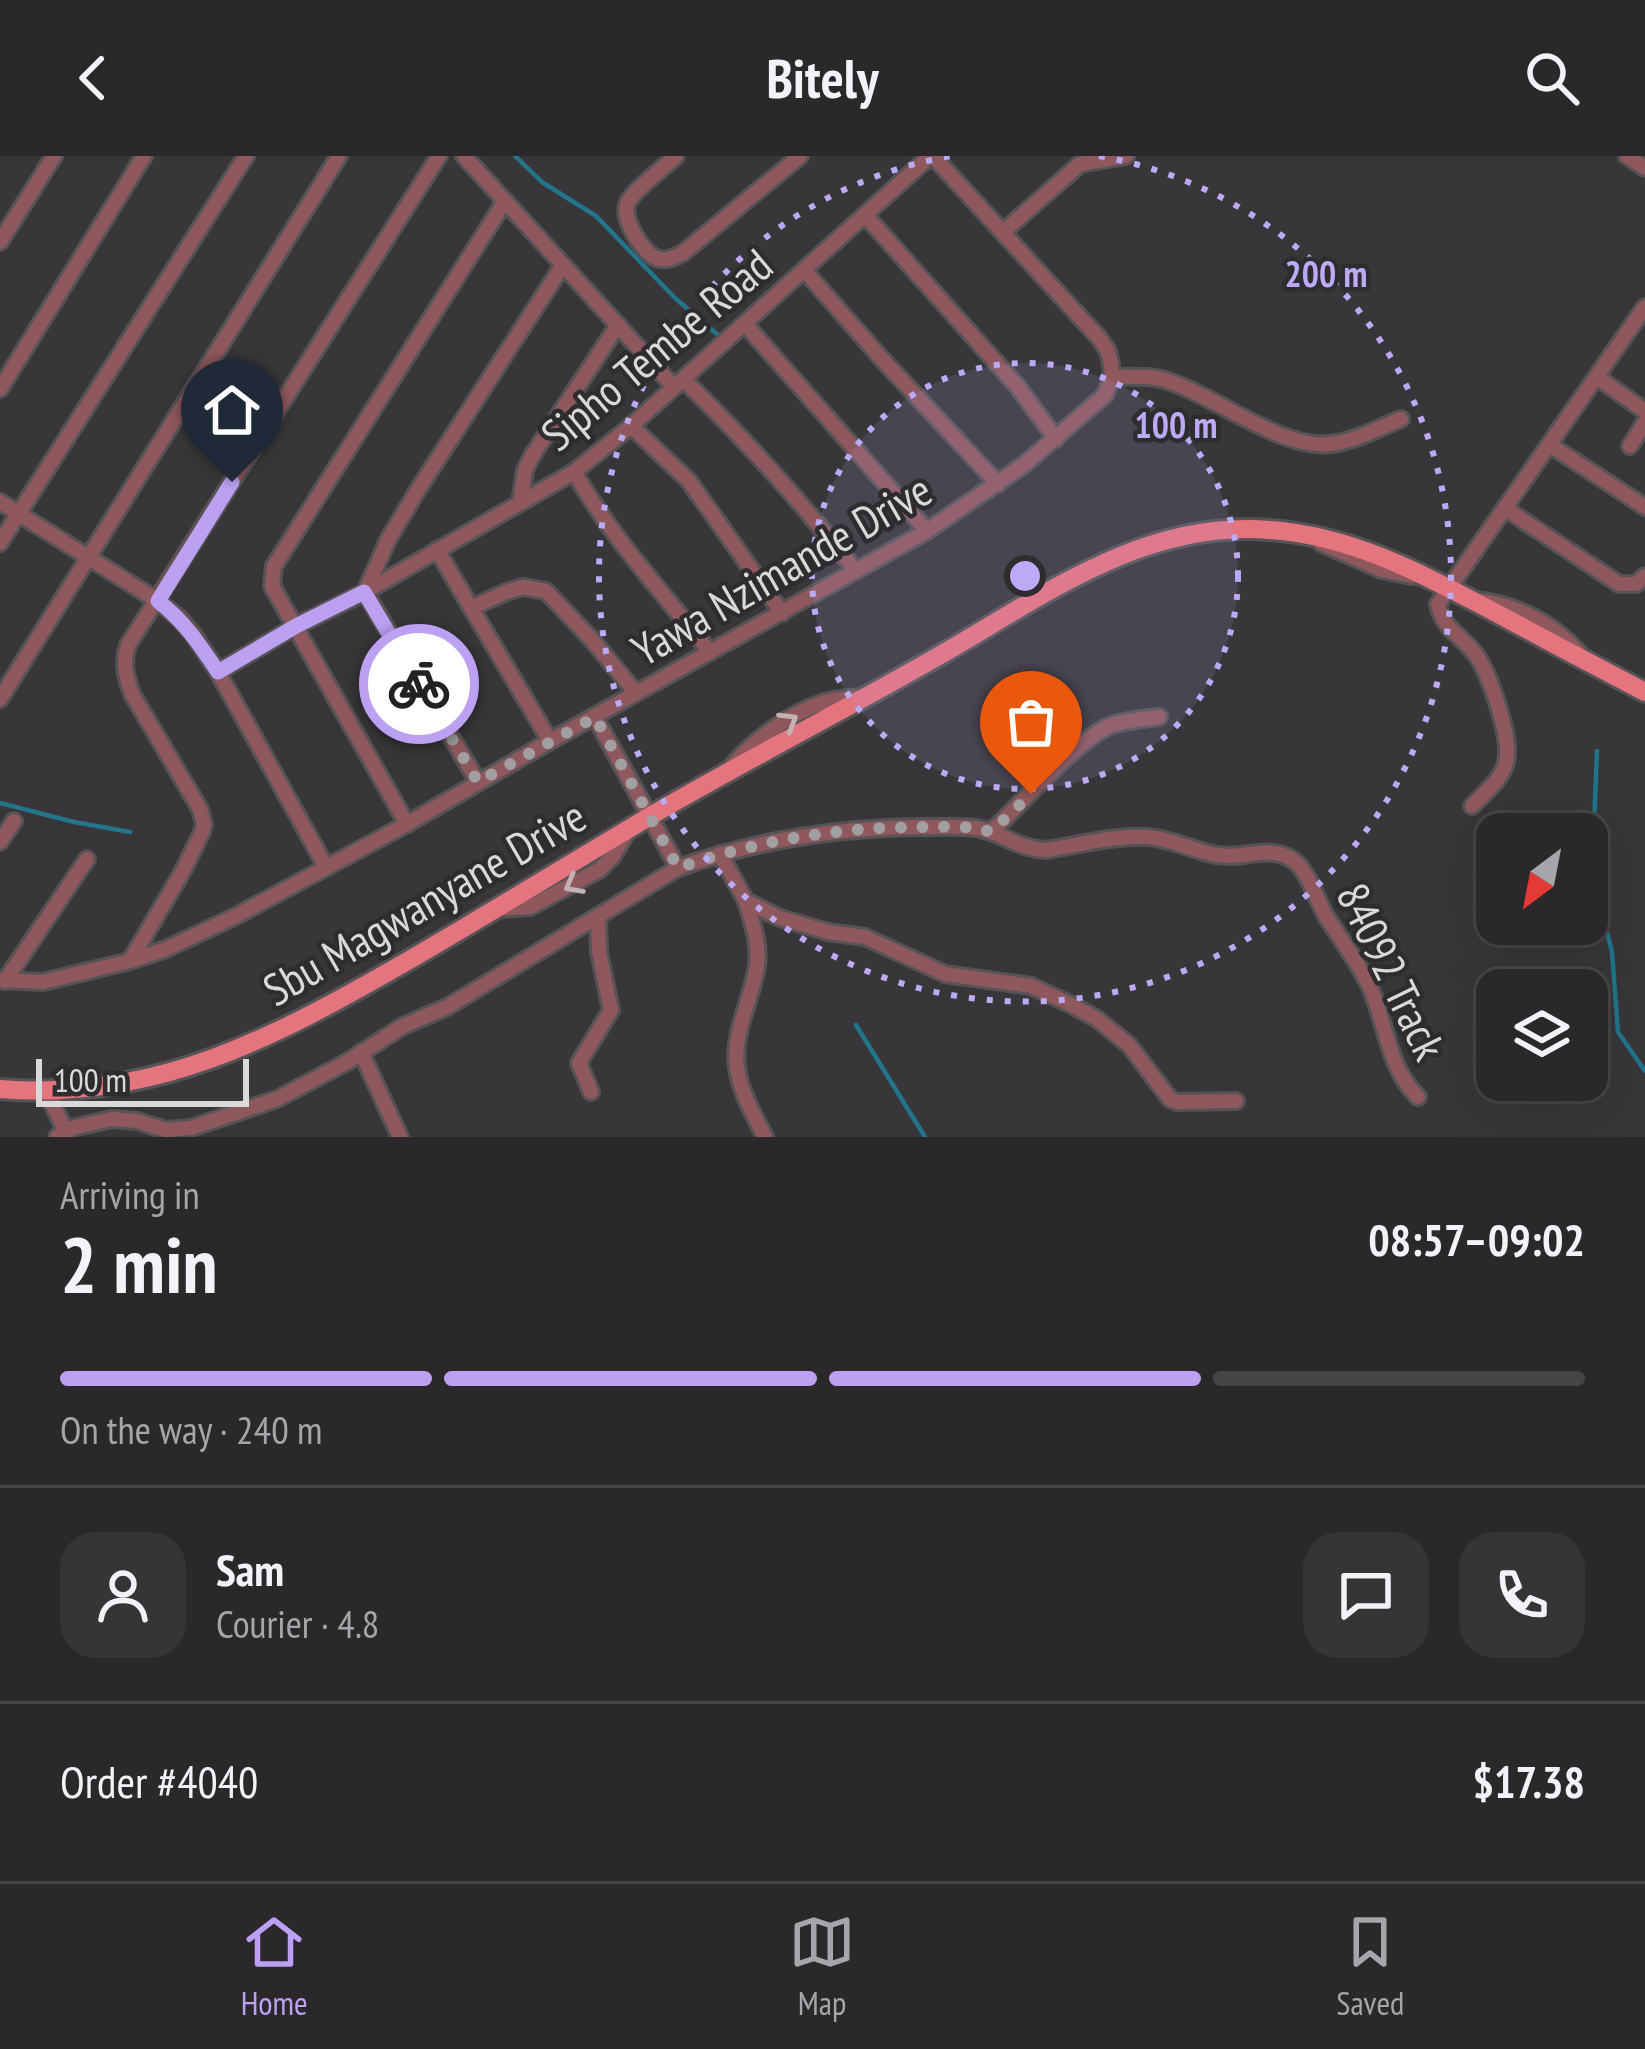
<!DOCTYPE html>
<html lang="en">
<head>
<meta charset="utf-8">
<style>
	body { margin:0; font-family:"PT Sans Narrow",sans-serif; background:#363437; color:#f1f3f6; height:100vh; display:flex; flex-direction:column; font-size:45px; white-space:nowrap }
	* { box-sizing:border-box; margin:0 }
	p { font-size:39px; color:#a5a6a9 }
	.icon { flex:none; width:66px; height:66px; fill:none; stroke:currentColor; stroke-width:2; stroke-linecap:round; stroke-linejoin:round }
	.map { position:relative; height:981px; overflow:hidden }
	.side { display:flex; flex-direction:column; background:#2a282b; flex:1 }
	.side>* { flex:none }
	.needle { width:78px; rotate:212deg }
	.controls { position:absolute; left:1476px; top:657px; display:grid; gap:24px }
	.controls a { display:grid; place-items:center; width:132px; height:132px; border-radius:24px; background:#2a282b; box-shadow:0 12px 48px #0002,0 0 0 3px #464447; font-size:60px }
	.scale { position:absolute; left:36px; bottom:30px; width:213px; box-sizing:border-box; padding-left:12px; border:6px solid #d9d8da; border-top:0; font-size:33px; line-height:42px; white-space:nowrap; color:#d9d8da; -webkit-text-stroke:9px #2e2c2f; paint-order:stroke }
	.pin { position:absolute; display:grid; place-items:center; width:102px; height:102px; color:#fff; margin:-123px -51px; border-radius:50% 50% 50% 0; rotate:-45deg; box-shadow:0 0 12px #0007 }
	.pin .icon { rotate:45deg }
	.courier { position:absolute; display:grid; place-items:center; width:120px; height:120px; margin:-60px; border:9px solid #bca0f2; border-radius:50%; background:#fff; color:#222; box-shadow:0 3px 15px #0007 }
	.overview em { font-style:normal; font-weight:600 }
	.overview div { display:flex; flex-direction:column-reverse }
	.overview { display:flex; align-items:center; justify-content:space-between; height:204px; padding:0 60px }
	h1 { font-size:78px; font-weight:600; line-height:90px }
	.bar { display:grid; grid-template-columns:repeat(4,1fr); gap:18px 12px; align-content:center; height:144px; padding:0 60px }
	.bar i { height:15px; border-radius:9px; background:#464447 }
	.bar .selected { background:#bca0f2 }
	.bar p { grid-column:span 4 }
	.line { display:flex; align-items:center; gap:30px; padding:0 60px; border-top:3px solid #464447 }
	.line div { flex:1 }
	.round { display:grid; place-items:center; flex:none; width:126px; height:126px; border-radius:36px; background:#363437 }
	header { display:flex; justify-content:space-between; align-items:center; height:156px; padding:0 60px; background:#2a282b; font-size:54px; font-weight:600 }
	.tab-bar { display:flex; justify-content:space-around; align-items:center; height:168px; border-top:3px solid #464447; background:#2a282b; font-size:33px; color:#a5a6a9 }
	.tab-bar a { display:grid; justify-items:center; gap:6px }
	.tab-bar .selected { color:#bca0f2 }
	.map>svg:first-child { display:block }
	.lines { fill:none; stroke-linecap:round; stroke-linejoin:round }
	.stream { stroke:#22758a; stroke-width:4.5 }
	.minor-casing { stroke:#555356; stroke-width:20 }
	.major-casing { stroke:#555356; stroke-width:24 }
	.minor { stroke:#8f585c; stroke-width:14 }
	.major { stroke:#e4747e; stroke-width:18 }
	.oneway { stroke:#c3b2b4 }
	.done { stroke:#a19fa2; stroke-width:12; stroke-dasharray:0 21.6 }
	.route { stroke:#bca0f2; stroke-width:15 }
	.ring { fill:none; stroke:#bbaaf6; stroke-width:6; stroke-dasharray:6 12 }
	.labels { text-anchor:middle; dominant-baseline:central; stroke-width:9; stroke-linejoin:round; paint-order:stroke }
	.street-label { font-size:45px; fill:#d9d8da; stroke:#2e2c2f }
	.centre { fill:#bbaaf6; stroke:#2e2c2f; stroke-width:6 }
	.ring-label { font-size:36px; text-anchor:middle; font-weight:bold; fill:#bbaaf6; stroke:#2e2c2f; stroke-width:9; stroke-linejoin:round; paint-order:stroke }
</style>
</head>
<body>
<header><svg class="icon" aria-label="back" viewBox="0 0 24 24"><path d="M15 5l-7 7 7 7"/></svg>Bitely<svg class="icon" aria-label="search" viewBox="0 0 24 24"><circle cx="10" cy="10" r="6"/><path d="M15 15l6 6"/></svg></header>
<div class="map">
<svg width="1645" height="981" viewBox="0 0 1645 981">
	<rect width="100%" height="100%" fill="#383639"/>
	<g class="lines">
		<g class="stream">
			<path d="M 515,0 L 542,26 L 596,60 L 676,143 L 717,178"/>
			<path d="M 1597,595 L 1592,718 L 1612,796 L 1618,876 L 1645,915"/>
			<path d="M 0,647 L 74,666 L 130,676"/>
			<path d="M 856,869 L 925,981"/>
		</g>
		<g class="minor-casing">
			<g id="minor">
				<path d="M 464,0 L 674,231"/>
				<path d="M 676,0 C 666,10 633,35 628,46 C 620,61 642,96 656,102 C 666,106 675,101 683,97 L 800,0"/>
				<path d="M 1627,0 L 1645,12"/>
				<path d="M 865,59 L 1018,231 L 1056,283"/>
				<path d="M 1003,76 L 1080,8 L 1126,0"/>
				<path d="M 0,86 L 54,0"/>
				<path d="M 804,114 L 881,202 L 998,328"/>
				<path d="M 745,168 L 927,375"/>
				<path d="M 1112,221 C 1131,221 1150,219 1168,225 C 1216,240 1281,294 1331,288 C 1355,285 1379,272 1401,263"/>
				<path d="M 1597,221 L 1645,255"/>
				<path d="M 683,223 C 745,283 802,347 856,415"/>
				<path d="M 0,233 L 144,0"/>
				<path d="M 631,270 L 689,325 L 782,457"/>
				<path d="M 1550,289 L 1645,351"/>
				<path d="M 1630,290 L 1645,266"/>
				<path d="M 574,316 C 613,383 662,436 710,496"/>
				<path d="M 0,346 L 158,445 L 179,462 L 193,478 L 218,516 L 326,711"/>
				<path d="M 520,347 L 525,314 L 532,300 L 618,169"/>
				<path d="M 1506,353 L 1619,428 L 1636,428 L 1645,420"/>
				<path d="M 0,387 L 246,0"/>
				<path d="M 1321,387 L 1382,414 L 1412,420"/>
				<path d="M 437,394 L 550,585"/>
				<path d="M 1482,445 C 1522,451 1554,468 1581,499"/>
				<path d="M 471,452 L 506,436 L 523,431 L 546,435 L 593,485 L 636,537"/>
				<path d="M 218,516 L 296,470 L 365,436 L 574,316 L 631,270 L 930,0"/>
				<path d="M 0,543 L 339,0"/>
				<path d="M 732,610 C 752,585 791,557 822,547 C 834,542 849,542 862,541"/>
				<path d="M 478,626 L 365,436 L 388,384 L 419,332 L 563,109"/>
				<path d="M 1472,650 C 1484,637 1502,624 1506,606 C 1512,582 1490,519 1476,499 C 1463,480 1442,473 1438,448 L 1645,151"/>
				<path d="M 407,668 L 272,430 L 274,410 L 283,396 L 505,45"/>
				<path d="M 991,676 C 1018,651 1082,579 1112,569 C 1127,564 1144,563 1159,561"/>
				<path d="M 0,686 L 14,665"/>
				<path d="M 720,698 L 746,745 L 780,762 L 828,776 L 865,781 L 945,818 L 1031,830 L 1070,848 L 1097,863 L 1129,889 L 1170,943 L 1177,946 L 1236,945"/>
				<path d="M 678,712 C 756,684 836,672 919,671 C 937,671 957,670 975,672 C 1001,675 1016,693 1046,694 C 1079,689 1115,679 1148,681 C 1176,683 1202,700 1229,700 C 1251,700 1273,690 1293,704 C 1309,716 1316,743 1326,760 C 1341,784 1358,806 1370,831 C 1386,867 1388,912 1418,941"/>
				<path d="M 746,745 C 752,766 760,787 757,810 C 752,843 732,877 737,911 C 740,936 754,959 765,981"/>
				<path d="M 498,753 L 530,751 L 599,714 L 612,701 L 626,678"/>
				<path d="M 130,805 L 184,713 L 202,676 L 204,668 L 200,653 L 132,538 C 126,521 122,507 128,489 L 439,0"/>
				<path d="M 0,824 L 43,826 L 130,805 L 166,793 L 234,761 L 407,668 L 550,585 L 927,375 L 1025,308 L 1105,239 L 1112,221 L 1111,208 L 1108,195 L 1099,182 L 933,0"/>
				<path d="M 5,825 L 87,703"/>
				<path d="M 361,896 L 400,981"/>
				<path d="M 46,935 L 67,978"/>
				<path d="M 591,936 L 579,907 L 611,854 L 599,796 L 598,760"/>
				<path d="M 57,981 L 67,973 L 112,963 L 137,965 L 166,974 L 191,972 L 277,943 L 347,906 L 403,870 L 447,851 L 678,712 L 595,561"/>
			</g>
		</g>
		<g class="major-casing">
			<path id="major" d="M 0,933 C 157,946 279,879 411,803 C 490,757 568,709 647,662 C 744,605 845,554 942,498 C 1046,438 1145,364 1270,374 C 1355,380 1426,420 1500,459 C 1548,485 1597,511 1645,536"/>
		</g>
		<use href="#minor" class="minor"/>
		<use href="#major" class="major"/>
	</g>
	<defs><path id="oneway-chevron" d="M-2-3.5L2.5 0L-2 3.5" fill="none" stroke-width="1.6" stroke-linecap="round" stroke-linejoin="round" transform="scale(3)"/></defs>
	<g class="oneway">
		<use href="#oneway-chevron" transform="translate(789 565) rotate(-31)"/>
		<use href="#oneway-chevron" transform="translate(573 729) rotate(151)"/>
	</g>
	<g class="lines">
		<path class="done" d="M 419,528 L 478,626 L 595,561 L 678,712 C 759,684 840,671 926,671 C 947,671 970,669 991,676 L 1031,638"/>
		<path class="route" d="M 232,326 L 158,445 C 184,465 200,489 218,516 L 296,470 L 364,436 L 419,528"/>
	</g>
	<circle cx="1025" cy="420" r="213" fill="#bbaaf6" fill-opacity=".12"/>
	<g class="ring">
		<circle cx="1025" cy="420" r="213"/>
		<path d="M1099 0A426 426 0 1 1 951 0"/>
	</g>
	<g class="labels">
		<g class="street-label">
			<text transform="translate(656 193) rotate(-40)">Sipho Tembe Road</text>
			<text transform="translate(781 413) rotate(-30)">Yawa Nzimande Drive</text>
			<text transform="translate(424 746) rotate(-30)">Sbu Magwanyane Drive</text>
			<text transform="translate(1392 815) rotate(64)">84092 Track</text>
		</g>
	</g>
	<circle cx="1025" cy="420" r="18" class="centre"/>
	<g class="ring-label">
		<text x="1326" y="131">200 m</text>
		<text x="1176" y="282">100 m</text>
	</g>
</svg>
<div class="controls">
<a><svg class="needle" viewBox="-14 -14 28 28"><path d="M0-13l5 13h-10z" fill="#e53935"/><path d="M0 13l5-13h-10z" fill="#a5a6a9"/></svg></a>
<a><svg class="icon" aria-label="layers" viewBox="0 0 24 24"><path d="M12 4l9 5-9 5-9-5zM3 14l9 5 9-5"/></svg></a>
</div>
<div class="scale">100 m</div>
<div class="pin" style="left:1031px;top:638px;background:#ea580c"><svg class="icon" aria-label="bag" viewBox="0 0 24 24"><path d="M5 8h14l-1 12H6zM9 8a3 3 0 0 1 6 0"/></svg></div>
<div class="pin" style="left:232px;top:326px;background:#1f2937"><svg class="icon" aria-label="home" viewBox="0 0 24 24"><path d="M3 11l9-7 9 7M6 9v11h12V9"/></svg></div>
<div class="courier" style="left:419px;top:528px"><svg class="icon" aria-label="bike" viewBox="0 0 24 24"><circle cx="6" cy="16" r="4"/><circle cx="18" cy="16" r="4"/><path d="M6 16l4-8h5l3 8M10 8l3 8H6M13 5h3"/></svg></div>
</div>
<section class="side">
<div class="overview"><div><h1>2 min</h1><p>Arriving in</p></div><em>08:57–09:02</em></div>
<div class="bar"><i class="selected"></i><i class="selected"></i><i class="selected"></i><i></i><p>On the way · 240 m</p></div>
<div class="line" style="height:216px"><a class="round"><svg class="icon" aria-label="person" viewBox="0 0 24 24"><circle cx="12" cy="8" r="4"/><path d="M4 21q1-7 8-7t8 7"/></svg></a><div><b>Sam</b><p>Courier · 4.8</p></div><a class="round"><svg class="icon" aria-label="chat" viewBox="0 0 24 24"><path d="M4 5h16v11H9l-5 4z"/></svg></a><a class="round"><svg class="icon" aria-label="phone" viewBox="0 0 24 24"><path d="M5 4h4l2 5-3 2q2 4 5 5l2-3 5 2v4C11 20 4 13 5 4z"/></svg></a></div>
<div class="line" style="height:156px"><div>Order #4040</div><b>$17.38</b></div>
</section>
<nav class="tab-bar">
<a class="selected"><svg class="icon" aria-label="home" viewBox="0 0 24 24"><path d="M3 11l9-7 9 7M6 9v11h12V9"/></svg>Home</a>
<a><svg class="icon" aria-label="map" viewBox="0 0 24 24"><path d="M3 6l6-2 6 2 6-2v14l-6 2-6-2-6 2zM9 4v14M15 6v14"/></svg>Map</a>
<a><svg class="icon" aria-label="saved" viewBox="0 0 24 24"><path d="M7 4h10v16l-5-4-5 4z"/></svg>Saved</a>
</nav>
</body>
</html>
